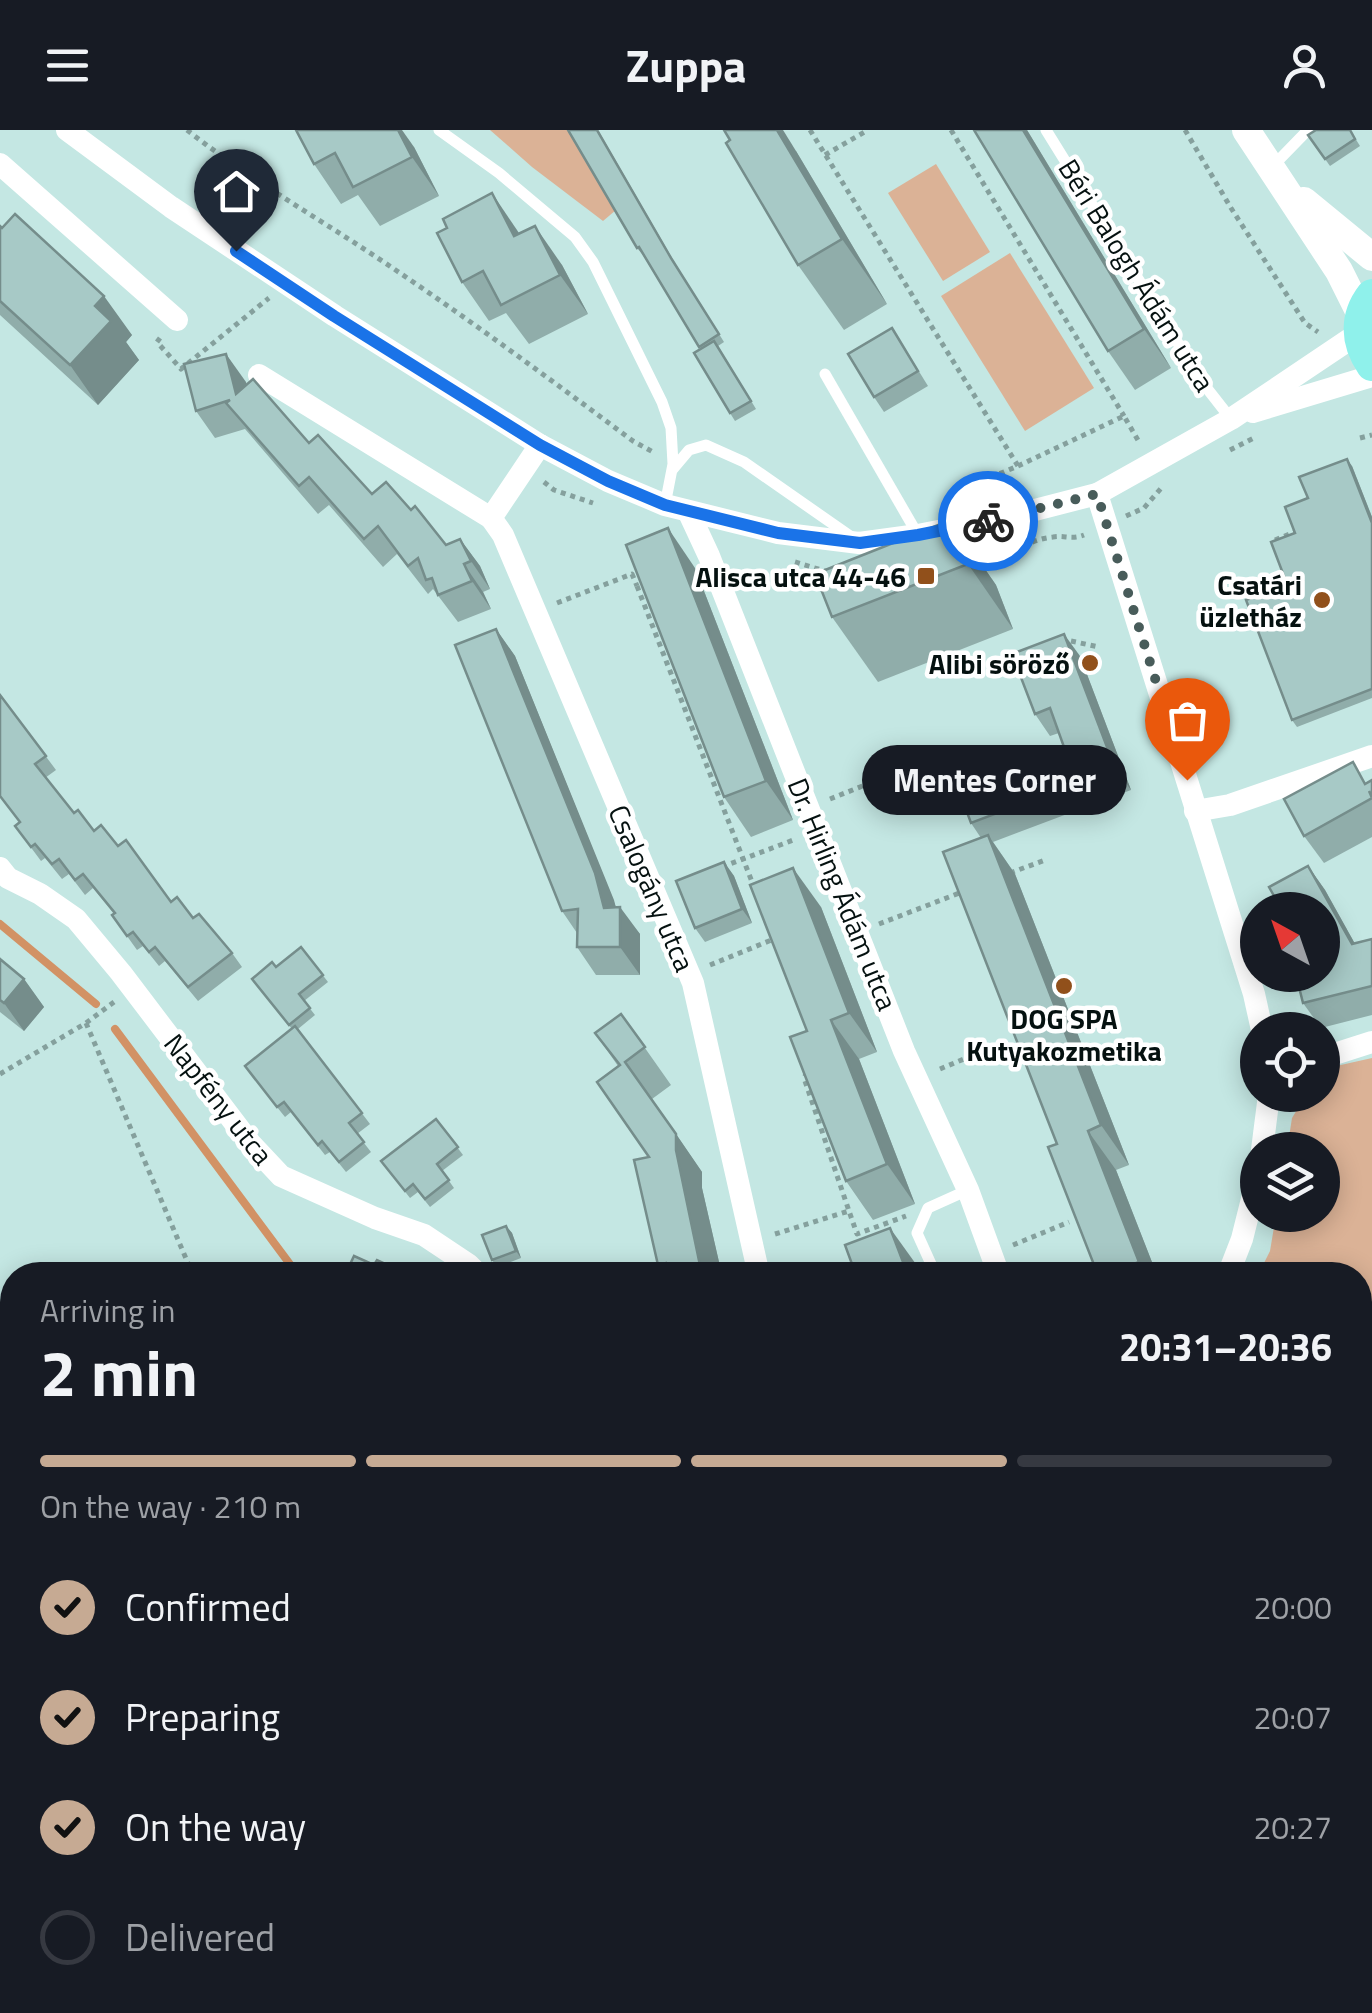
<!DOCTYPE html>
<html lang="en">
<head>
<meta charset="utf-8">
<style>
	body { margin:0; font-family:"Titillium Web",sans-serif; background:#242831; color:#f1f3f6; height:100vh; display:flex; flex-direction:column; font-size:38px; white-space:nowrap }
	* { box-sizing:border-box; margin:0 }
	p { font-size:32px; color:#9ea1a6 }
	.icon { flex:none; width:55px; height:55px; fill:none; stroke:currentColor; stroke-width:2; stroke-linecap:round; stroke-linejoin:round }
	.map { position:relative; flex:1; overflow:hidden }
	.panel { position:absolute; left:0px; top:1132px; width:1372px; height:752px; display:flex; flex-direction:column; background:#171b24; border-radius:40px 40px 0 0; box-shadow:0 5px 25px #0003 }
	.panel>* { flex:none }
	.needle { width:65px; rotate:320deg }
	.fabs { position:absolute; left:1240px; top:762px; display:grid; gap:20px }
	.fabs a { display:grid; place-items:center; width:100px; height:100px; border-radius:50%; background:#171b24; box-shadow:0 5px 25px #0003; font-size:50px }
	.pin { position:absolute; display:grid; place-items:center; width:85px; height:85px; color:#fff; margin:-102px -42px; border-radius:50% 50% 50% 0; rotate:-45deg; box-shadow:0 0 10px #0007 }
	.pin .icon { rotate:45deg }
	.courier { position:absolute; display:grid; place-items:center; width:100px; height:100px; margin:-50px; border:8px solid #1a73e8; border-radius:50%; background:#fff; color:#222; box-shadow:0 2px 12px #0007 }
	.bubble { position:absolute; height:70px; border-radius:35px; background:#171b24; box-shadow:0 5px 25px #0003; font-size:32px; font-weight:700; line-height:70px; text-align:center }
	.overview em { font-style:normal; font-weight:700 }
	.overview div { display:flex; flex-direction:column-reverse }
	.overview { display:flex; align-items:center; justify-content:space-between; height:170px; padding:0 40px }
	h1 { font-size:65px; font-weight:700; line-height:75px }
	.bar { display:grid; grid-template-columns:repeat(4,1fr); gap:15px 10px; align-content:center; height:120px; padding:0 40px }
	.bar i { height:12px; border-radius:8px; background:#363941 }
	.bar .active { background:#c6aa93 }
	.bar p { grid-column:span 4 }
	ol { padding:0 40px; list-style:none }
	li { display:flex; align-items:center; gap:30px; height:110px }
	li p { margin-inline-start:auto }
	li .icon { padding:10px; border-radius:50%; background:#c6aa93; color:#111; stroke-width:4 }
	li:last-child { color:#9ea1a6 }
	li i { width:55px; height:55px; border:5px solid #363941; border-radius:50% }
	header { display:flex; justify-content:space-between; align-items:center; height:130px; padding:0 40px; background:#171b24; font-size:45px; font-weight:700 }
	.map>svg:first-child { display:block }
	.green { fill:#dbb296 }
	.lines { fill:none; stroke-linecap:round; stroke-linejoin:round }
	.stream { stroke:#d29265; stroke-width:8 }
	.path { stroke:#85a09d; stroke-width:5; stroke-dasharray:5 5; stroke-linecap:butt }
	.service { stroke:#fff; stroke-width:11 }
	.minor { stroke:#fff; stroke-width:22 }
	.tertiary { stroke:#fff; stroke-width:28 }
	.primary { stroke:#8ff1eb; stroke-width:32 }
	.wall { fill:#90adaa }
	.shaded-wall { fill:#758d8b }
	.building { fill:#a7c9c6; stroke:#758d8b; stroke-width:2.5 }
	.done { stroke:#485c5a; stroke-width:10; stroke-dasharray:0 18 }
	.route { stroke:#1a73e8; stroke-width:12 }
	.poi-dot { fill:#91501b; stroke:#fff; stroke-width:4 }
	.labels { text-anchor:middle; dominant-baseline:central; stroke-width:9; stroke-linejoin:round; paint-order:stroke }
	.street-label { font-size:28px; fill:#051110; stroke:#fff }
	.poi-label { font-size:28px; font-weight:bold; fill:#051110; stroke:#fff; text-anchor:end }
</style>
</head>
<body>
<header><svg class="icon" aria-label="menu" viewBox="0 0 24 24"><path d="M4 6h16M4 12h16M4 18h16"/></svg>Zuppa<svg class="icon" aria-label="person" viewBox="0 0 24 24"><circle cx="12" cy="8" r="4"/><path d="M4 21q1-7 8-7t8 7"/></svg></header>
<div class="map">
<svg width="1372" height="1883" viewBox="0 0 1372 1883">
	<rect width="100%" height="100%" fill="#c4e7e3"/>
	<g class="green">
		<path d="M 490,0 L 569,0 L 616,80 L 603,91 L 532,37 Z"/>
		<path d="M 936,34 L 990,122 L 943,151 L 888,63 Z"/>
		<path d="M 1010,123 L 1094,258 L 1025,301 L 941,166 Z"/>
		<path d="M 1372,928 L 1372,1304 L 1360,1341 L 1360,1145 L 1258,1145 L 1270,1121 L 1276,1085 L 1322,1085 L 1322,1020 L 1287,1020 L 1292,988 L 1306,965 L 1322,965 L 1323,939 Z"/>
	</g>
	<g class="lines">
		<g class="stream">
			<path d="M 0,794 L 96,874"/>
			<path d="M 115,899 L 298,1145"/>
			<path d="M 1360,1660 L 1372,1655"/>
		</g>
		<g class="path">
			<path d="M 187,0 C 253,52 327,93 397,141 C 477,195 555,253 633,311 L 653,322"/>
			<path d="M 810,0 L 1018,336 L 994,346 L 999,367"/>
			<path d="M 951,0 L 1124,286"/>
			<path d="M 1185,0 L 1231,78 L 1305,193 L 1318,202"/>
			<path d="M 825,25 L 868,0"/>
			<path d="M 160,208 L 157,212 L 181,239 L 269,168"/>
			<path d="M 1360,308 L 1372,305"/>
			<path d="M 1230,320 L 1256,307"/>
			<path d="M 1018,336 L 1124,286 L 1139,312"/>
			<path d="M 544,352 L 554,360 L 593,373"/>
			<path d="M 1126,386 L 1144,378 L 1163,356"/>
			<path d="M 1275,410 L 1297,401"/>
			<path d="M 795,432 L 828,442"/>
			<path d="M 981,443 C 1003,428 1025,410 1053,407 C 1065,405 1071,410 1084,405"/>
			<path d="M 637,456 L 754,757"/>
			<path d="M 557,473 L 632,444 L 637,456"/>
			<path d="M 1071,511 L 1099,517"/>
			<path d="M 830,669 L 900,641"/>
			<path d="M 722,737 L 796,709"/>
			<path d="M 1010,743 L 1045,730"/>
			<path d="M 879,794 L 962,762"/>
			<path d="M 710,835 L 774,809"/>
			<path d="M 86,893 L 193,1145"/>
			<path d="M 940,939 L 1002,913"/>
			<path d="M 807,942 L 804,948 L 849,1081"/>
			<path d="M 0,944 L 86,893 L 114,872"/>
			<path d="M 775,1104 L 849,1081 L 857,1104 L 906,1086"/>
			<path d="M 1013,1115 L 1069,1092"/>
			<path d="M 852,1145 L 854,1131"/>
			<path d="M 0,1536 L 12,1544"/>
		</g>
		<g class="service">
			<path d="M 439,0 L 499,43 L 575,107 L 593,132 L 662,272 L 671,298 L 673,334 L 665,375"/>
			<path d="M 1046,0 L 1202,252 L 1231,289"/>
			<path d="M 1271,38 L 1308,0"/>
			<path d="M 825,244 L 918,405"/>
			<path d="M 673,339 L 689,320 L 706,315 L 744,332 L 853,408"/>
			<path d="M 936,1145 L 917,1103 L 928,1078 L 968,1060"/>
		</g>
		<g class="minor">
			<path d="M 67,0 L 171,77 L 335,186 L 540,315 L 608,351 L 665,375 L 778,403 L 859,413 L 918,405 L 1004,388 L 1097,364 L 1231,289 L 1359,203"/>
			<path d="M 0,34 L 177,190"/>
			<path d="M 259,245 L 491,388"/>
			<path d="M 1253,282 L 1372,246"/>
			<path d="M 540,315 L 491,388 L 503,405 L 693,853 L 759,1145"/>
			<path d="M 1097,364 L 1254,864 L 1262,900"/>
			<path d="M 689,383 L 709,426 L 904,921 L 968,1060 L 999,1145"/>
			<path d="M 1195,681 L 1230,675 L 1372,626"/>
			<path d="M 0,738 L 8,748 L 40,764 L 76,789 L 121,843 L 250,1013 L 281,1046 L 375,1088 L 424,1105 L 469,1135 L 479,1145"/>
			<path d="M 1322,928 L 1372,912"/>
			<path d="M 1262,1020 L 1269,965"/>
			<path d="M 1228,1145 L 1242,1109 L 1258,1045"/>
			<path d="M 1360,1500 L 1372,1495"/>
			<path d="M 1360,1607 L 1372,1639"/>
			<path d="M 1097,1872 L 1099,1883"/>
		</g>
		<g class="tertiary">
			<path d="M 1246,0 L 1339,141 L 1361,185"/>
			<path d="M 1304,71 L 1372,127"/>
		</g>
		<path class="primary" d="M 1372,165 C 1355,187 1356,212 1372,235"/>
	</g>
	<g class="wall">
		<path d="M 296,0 L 414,17 L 439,66 L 380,96 L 358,65 L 341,74 L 314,34 Z"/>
		<path d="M 568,0 L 598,0 L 676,135 L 724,212 L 718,216 L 756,279 L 735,291 L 730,283 L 701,219 L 643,125 L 637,118 Z"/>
		<path d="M 974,0 L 1027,0 L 1171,238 L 1135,260 L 1108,221 Z"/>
		<path d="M 1350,0 L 1360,16 L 1330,36 L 1308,5 Z"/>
		<path d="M 796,21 L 887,174 L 844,200 L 798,135 Z"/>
		<path d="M 0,96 L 132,205 L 126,212 L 139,230 L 98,275 L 0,185 Z"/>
		<path d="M 520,104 L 562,135 L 588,184 L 529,214 L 506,183 L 489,191 L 462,152 Z"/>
		<path d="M 892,198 L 928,256 L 884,282 L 874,267 Z"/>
		<path d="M 226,224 L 246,255 L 309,313 L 372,364 L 411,380 L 446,415 L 460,409 L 480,436 L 490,459 L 483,462 L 491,479 L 458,492 L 433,459 L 428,464 L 397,424 L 383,437 L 329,375 L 318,384 L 245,299 L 215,308 L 196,281 Z"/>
		<path d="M 1352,336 L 1372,387 L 1372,568 L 1297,597 L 1292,590 L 1287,454 L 1295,403 L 1308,368 Z"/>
		<path d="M 951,390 L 996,455 L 1013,499 L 878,552 L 832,487 Z"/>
		<path d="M 695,438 L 793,690 L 751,707 L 724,667 Z"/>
		<path d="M 496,499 L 515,526 L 616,777 L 640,804 L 640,845 L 596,845 L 577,817 L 577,803 L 562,781 Z"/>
		<path d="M 1080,526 L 1131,660 L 993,712 L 1015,744 L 1129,1035 L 1116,1040 L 1157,1145 L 1098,1145 L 1057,1014 L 981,708 L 971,693 L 1001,627 L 1008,638 L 1064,617 L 1059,603 L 1050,606 L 1035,584 Z"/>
		<path d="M 0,565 L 56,640 L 45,648 L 74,683 L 94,701 L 118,716 L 171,772 L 193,788 L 232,823 L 242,837 L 198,871 L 165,831 L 159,836 L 143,816 L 137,820 L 112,785 L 114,784 L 93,758 L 85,765 L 69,744 L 62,749 L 45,728 L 41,731 L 15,696 L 19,692 Z"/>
		<path d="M 1372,650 L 1372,707 L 1324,733 L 1304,706 Z"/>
		<path d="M 724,732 L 734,746 L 752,793 L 705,812 L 695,798 Z"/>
		<path d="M 1308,736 L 1325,760 L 1355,814 L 1372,809 L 1372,885 L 1321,898 L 1303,873 L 1322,845 Z"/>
		<path d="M 821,777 L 877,922 L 859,929 L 915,1074 L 873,1090 L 846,1051 L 807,901 Z"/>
		<path d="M 301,817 L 328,852 L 304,871 L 315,885 L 298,899 L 370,994 L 357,1004 L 371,1022 L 346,1042 L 330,1022 L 325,1025 L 291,982 L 285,987 L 252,946 L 292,899 L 252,849 L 276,837 Z"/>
		<path d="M 0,829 L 24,849 L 44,877 L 24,901 L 0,882 Z"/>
		<path d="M 621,884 L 671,955 L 652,969 L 702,1042 L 702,1058 L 722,1145 L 665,1145 L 658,1135 L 649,1027 L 618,936 L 595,903 Z"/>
		<path d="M 436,989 L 463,1025 L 442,1041 L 454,1058 L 430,1077 L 418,1062 L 410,1068 L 381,1031 Z"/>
		<path d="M 506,1096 L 512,1103 L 521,1128 L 497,1137 L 492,1130 Z"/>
	</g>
	<g class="shaded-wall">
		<path d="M 398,0 L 402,0 L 414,17 L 439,66 L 412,27 Z"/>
		<path d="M 777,0 L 783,0 L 796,21 L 887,174 L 842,109 Z"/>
		<path d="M 1023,0 L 1027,0 L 1171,238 L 1144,199 Z"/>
		<path d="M 492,63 L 519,103 L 542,146 L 514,106 Z"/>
		<path d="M 535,96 L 562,135 L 588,184 L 560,145 Z"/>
		<path d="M 104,166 L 132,205 L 126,212 L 139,230 L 98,275 L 70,235 L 95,176 Z"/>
		<path d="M 226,224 L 246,252 L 256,291 L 236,264 Z"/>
		<path d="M 1347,329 L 1352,336 L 1372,387 L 1372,393 Z"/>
		<path d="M 951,390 L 996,455 L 1013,499 L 968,434 Z"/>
		<path d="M 668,398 L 695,438 L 793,690 L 766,651 Z"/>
		<path d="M 460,409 L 480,436 L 490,459 L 471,431 Z"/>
		<path d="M 464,434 L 483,462 L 491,479 L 472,451 Z"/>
		<path d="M 496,499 L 515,526 L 614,770 L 620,794 L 620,777 L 640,804 L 640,845 L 620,817 L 604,778 Z"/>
		<path d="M 1064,504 L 1080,526 L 1131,660 L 1115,638 Z"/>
		<path d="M 988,705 L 1015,744 L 1129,1035 L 1101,995 Z"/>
		<path d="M 724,732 L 734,746 L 752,793 L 742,779 Z"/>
		<path d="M 1308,736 L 1325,760 L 1369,839 L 1352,814 Z"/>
		<path d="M 793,738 L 821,777 L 877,922 L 849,883 Z"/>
		<path d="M 24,849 L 44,877 L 24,901 L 4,873 Z"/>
		<path d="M 831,890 L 859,929 L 915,1074 L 887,1034 Z"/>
		<path d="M 1088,1001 L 1116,1040 L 1157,1145 L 1149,1145 L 1139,1132 Z"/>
		<path d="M 676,1004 L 702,1042 L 702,1058 L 722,1145 L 702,1145 L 676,1020 Z"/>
		<path d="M 506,1096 L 512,1103 L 521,1128 L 516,1121 Z"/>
		<path d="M 890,1098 L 918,1137 L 921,1145 L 908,1145 Z"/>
		<path d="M 1017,1872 L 1024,1872 L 1026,1883 L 1020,1883 Z"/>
	</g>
	<g class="building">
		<path d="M 296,0 L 398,0 L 412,27 L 353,57 L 335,23 L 314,34 Z"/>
		<path d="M 568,0 L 597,0 L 671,128 L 719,204 L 699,217 L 639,117 L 637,118 Z"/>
		<path d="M 724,0 L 777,0 L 842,109 L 798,135 L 726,13 L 730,10 Z"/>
		<path d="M 974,0 L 1023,0 L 1144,199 L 1108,221 Z"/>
		<path d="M 1316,0 L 1350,0 L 1355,9 L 1325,29 L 1308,5 Z"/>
		<path d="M 492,63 L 514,106 L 535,96 L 560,145 L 501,175 L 483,141 L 462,152 L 437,103 L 447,98 L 443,89 Z"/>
		<path d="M 15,84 L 104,166 L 95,176 L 111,191 L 70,235 L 0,171 L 0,96 L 2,98 Z"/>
		<path d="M 892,198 L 918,241 L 874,267 L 848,224 Z"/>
		<path d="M 714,211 L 751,271 L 730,283 L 694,223 Z"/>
		<path d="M 226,224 L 236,264 L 253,249 L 309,313 L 318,305 L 372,364 L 386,352 L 411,380 L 415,376 L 446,415 L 460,409 L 471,431 L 464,434 L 472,451 L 438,465 L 432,448 L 426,450 L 418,428 L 408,436 L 378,396 L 364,409 L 309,347 L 299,356 L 226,273 L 230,270 L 196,281 L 184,234 Z"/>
		<path d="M 1347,329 L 1372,393 L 1372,559 L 1292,590 L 1246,470 L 1287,454 L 1271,412 L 1295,403 L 1285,377 L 1308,368 L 1299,347 Z"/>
		<path d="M 951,390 L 968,434 L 832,487 L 815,444 Z"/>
		<path d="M 668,398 L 766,651 L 724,667 L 626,415 Z"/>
		<path d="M 496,499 L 595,743 L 604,778 L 620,777 L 620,817 L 577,817 L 578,779 L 562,781 L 455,515 Z"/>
		<path d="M 1064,504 L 1115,638 L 971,693 L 953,645 L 1001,627 L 1005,639 L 1064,617 L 1050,578 L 1035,584 L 1012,524 Z"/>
		<path d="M 0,565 L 46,626 L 35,634 L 74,683 L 78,680 L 94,701 L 101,695 L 118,716 L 126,710 L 171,772 L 177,767 L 193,788 L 199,784 L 232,823 L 188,857 L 155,817 L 149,822 L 133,802 L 127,806 L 112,785 L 115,783 L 83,744 L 75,750 L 59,729 L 52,734 L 35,714 L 31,717 L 15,696 L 20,692 L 0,666 Z"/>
		<path d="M 1353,632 L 1365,654 L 1372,650 L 1372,667 L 1369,661 L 1372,668 L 1304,706 L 1284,669 Z"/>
		<path d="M 988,705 L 1101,995 L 1088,1001 L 1139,1132 L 1106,1145 L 1098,1145 L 1048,1017 L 1057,1014 L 943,722 Z"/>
		<path d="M 724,732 L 742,779 L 695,798 L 676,751 Z"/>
		<path d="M 1308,736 L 1352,814 L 1372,809 L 1372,856 L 1303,873 L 1296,845 L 1322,845 L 1322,780 L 1282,780 L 1269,757 Z"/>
		<path d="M 793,738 L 849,883 L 831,890 L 887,1034 L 846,1051 L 790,907 L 807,901 L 750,755 Z"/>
		<path d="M 301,817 L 323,845 L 299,864 L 310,878 L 289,895 L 252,849 L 272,832 L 276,837 Z"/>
		<path d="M 0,829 L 24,849 L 4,873 L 0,870 Z"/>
		<path d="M 621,884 L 645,917 L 625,932 L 676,1004 L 676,1020 L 702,1145 L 669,1145 L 666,1133 L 658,1135 L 634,1030 L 649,1027 L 597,952 L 620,935 L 595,903 Z"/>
		<path d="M 295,896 L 362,983 L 349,993 L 364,1012 L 339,1032 L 322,1011 L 318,1015 L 284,972 L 277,977 L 245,936 Z"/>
		<path d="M 436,989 L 458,1017 L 437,1034 L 449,1050 L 425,1069 L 413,1054 L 405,1061 L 381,1031 Z"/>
		<path d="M 506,1096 L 516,1121 L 492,1130 L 482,1105 Z"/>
		<path d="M 890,1098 L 908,1145 L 856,1145 L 845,1115 Z"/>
		<path d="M 354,1126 L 374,1135 L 377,1130 L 401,1141 L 399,1145 L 345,1145 Z"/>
		<path d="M 1372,1298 L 1372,1312 L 1367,1310 Z"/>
		<path d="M 1372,1509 L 1372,1565 L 1360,1536 L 1360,1514 Z"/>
		<path d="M 1362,1695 L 1372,1716 L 1372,1817 L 1360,1795 L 1360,1696 Z"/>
		<path d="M 968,1872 L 1017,1872 L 1020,1883 L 971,1883 Z"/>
		<path d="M 1182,1872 L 1226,1872 L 1232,1883 L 1188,1883 Z"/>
		<path d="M 1314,1872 L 1342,1872 L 1347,1883 L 1319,1883 Z"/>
	</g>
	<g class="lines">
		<path class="done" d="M 988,391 L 1097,364 L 1187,650"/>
		<path class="route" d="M 236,121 L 334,186 L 540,315 L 608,351 L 665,375 L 778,403 L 860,413 L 918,405 L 988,391"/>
	</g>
	<g class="poi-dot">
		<rect x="916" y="436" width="20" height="20" rx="5"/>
		<circle cx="1322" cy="470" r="10"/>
		<circle cx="1090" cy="533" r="10"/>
		<circle cx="1064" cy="856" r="10"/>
	</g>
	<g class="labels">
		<g class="street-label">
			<text transform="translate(1137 145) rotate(58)">Béri Balogh Ádám utca</text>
			<text transform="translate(652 758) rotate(67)">Csalogány utca</text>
			<text transform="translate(843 764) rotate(68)">Dr. Hirling Ádám utca</text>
			<text transform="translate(219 969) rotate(52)">Napfény utca</text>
		</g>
		<g class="poi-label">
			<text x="906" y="446">Alisca utca 44-46</text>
			<text x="1302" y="454">Csatári<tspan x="1302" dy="32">üzletház</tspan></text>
			<text x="1070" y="533">Alibi söröző</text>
			<text x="1064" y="888" text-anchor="middle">DOG SPA<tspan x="1064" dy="32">Kutyakozmetika</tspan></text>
		</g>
	</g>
</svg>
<div class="fabs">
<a><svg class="needle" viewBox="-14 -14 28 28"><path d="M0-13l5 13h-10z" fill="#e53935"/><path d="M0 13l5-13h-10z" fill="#9ea1a6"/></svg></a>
<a><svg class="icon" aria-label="locate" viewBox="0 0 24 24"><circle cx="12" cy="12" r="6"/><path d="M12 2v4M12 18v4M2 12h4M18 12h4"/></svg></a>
<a><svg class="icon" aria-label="layers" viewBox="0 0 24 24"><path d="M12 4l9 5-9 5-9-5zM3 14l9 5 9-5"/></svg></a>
</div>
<div class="pin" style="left:1187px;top:650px;background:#ea580c"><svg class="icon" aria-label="bag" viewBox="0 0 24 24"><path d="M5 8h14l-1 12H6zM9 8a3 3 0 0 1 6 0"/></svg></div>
<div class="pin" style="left:236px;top:121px;background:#1f2937"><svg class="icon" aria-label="home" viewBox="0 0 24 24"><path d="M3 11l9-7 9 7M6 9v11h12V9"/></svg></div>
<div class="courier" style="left:988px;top:391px"><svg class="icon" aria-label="bike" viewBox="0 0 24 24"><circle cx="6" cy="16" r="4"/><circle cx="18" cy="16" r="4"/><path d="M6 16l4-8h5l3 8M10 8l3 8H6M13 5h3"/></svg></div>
<div class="bubble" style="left:862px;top:615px;width:265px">Mentes Corner</div>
<section class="panel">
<div class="overview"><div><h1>2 min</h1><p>Arriving in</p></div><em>20:31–20:36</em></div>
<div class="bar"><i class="active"></i><i class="active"></i><i class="active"></i><i></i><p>On the way · 210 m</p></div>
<ol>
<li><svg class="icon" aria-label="check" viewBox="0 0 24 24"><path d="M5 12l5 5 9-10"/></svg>Confirmed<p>20:00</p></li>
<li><svg class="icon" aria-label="check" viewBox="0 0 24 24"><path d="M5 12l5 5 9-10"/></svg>Preparing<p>20:07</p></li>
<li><svg class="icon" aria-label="check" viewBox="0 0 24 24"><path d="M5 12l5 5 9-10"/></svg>On the way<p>20:27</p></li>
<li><i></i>Delivered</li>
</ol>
</section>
</div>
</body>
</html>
